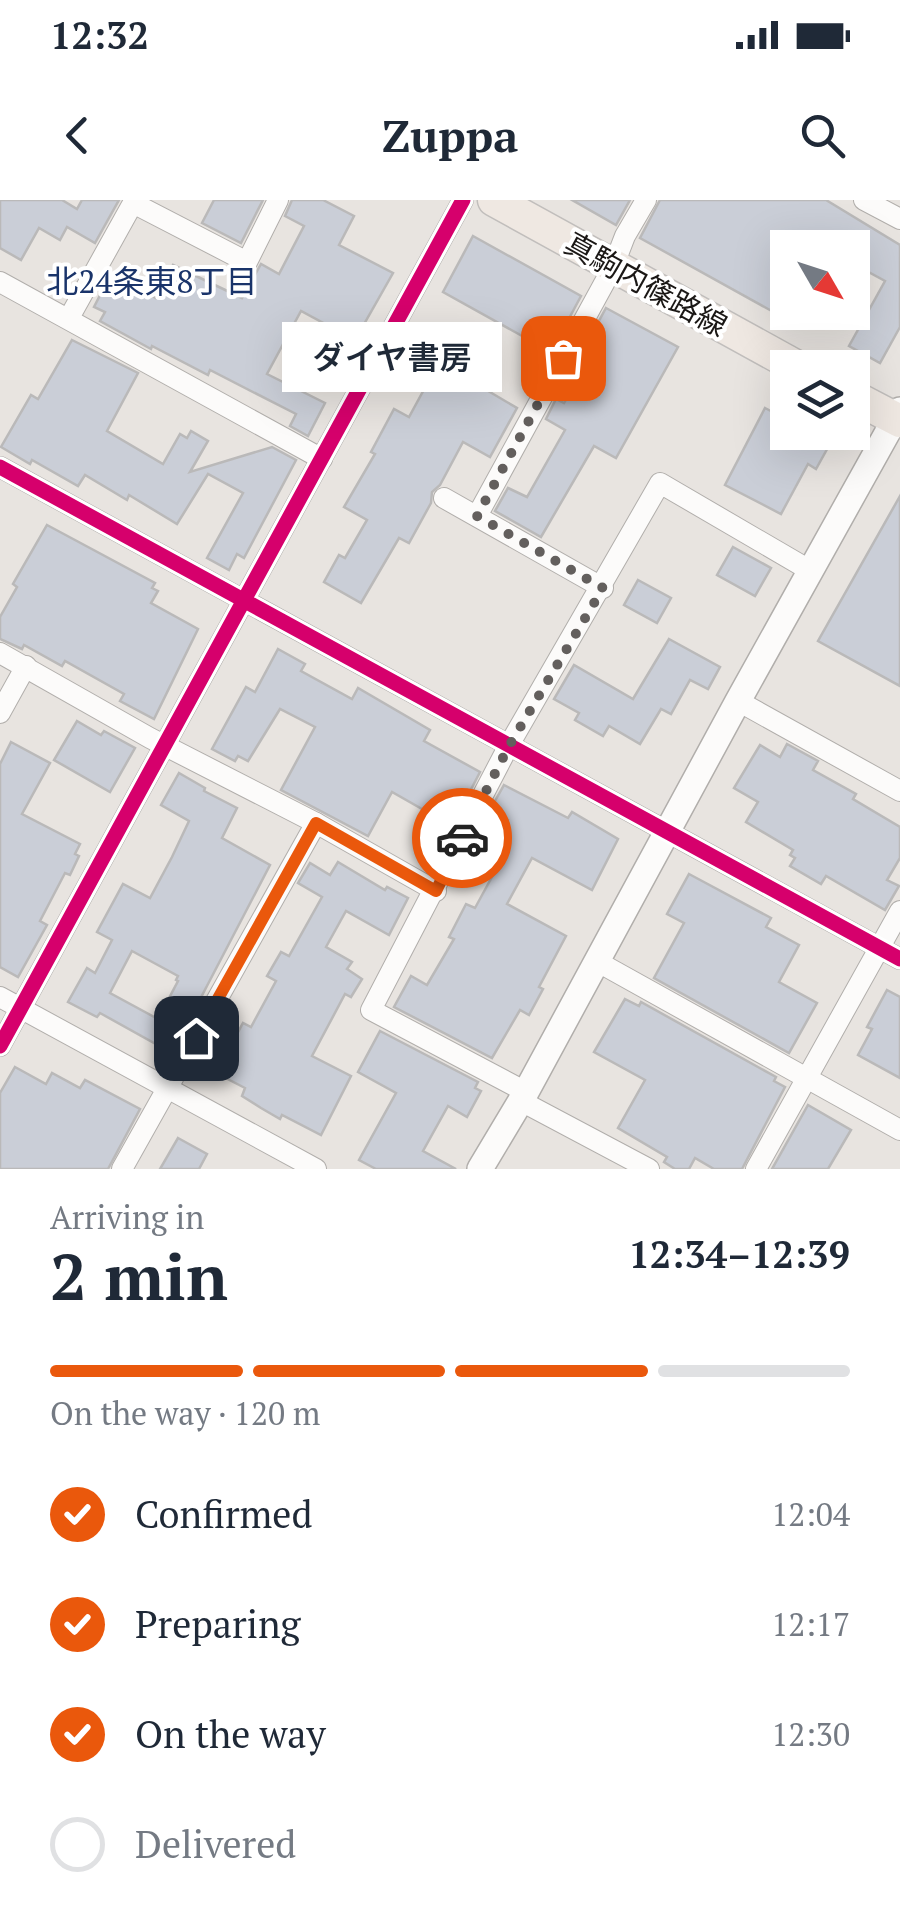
<!DOCTYPE html>
<html lang="en">
<head>
<meta charset="utf-8">
<style>
	body { margin:0; font-family:"PT Serif","Noto Sans JP",serif; background:#f2f2f3; color:#1f2937; height:100vh; display:flex; flex-direction:column; font-size:38px; white-space:nowrap }
	* { box-sizing:border-box; margin:0 }
	p { font-size:32px; color:#747a83 }
	.icon { flex:none; width:55px; height:55px; fill:none; stroke:currentColor; stroke-width:2; stroke-linecap:round; stroke-linejoin:round }
	.map { position:relative; height:969px; overflow:hidden }
	.drawer { display:flex; flex-direction:column; background:#fff; flex:1 }
	.drawer>* { flex:none }
	.needle { width:65px; rotate:129deg }
	.tools { position:absolute; left:770px; top:30px; display:grid; gap:20px }
	.tools a { display:grid; place-items:center; width:100px; height:100px; border-radius:0px; background:#fff; box-shadow:0 10px 40px #0002; font-size:50px }
	.pin { position:absolute; display:grid; place-items:center; width:85px; height:85px; color:#fff; margin:-42px; border-radius:20px; box-shadow:0 5px 15px #0006 }
	.courier { position:absolute; display:grid; place-items:center; width:100px; height:100px; margin:-50px; border:8px solid #ea580c; border-radius:50%; background:#fff; color:#222; box-shadow:0 2px 12px #0007 }
	.bubble { position:absolute; height:70px; border-radius:0px; background:#fff; box-shadow:0 10px 40px #0002; font-size:32px; font-weight:600; line-height:70px; text-align:center }
	.summary em { font-style:normal; font-weight:600 }
	.summary div { display:flex; flex-direction:column-reverse }
	.summary { display:flex; align-items:center; justify-content:space-between; height:170px; padding:0 50px }
	h1 { font-size:65px; font-weight:600; line-height:75px }
	.bar { display:grid; grid-template-columns:repeat(4,1fr); gap:15px 10px; align-content:center; height:120px; padding:0 50px }
	.bar i { height:12px; border-radius:8px; background:#e0e1e3 }
	.bar .on { background:#ea580c }
	.bar p { grid-column:span 4 }
	ol { padding:0 50px; list-style:none }
	li { display:flex; align-items:center; gap:30px; height:110px }
	li p { margin-inline-start:auto }
	li .icon { padding:10px; border-radius:50%; background:#ea580c; color:#fff; stroke-width:4 }
	li:last-child { color:#747a83 }
	li i { width:55px; height:55px; border:5px solid #e0e1e3; border-radius:50% }
	.status { display:flex; justify-content:space-between; align-items:center; height:70px; padding:0 50px; background:#fff; direction:ltr }
	.status svg { height:28px; fill:currentColor }
	header { display:flex; justify-content:space-between; align-items:center; height:130px; padding:0 50px; background:#fff; font-size:45px; font-weight:600 }
	.map>svg:first-child { display:block }
	.building { fill:#caced7; stroke:#bab9b9; stroke-width:2.5; fill-rule:evenodd }
	.lines { fill:none; stroke-linecap:round; stroke-linejoin:round }
	.minor-casing { stroke:#b1aeab; stroke-width:22 }
	.tertiary-casing { stroke:#b1aeab; stroke-width:28 }
	.primary-casing { stroke:#c1bebc; stroke-width:35 }
	.minor { stroke:#fcfbfa; stroke-width:20 }
	.tertiary { stroke:#fcfbfa; stroke-width:25 }
	.primary { stroke:#efe8e2; stroke-width:32 }
	.cycleway-casing { stroke:#fff; stroke-width:21 }
	.cycleway { stroke:#d6006c; stroke-width:15 }
	.done { stroke:#635f5d; stroke-width:10; stroke-dasharray:0 18 }
	.route { stroke:#ea580c; stroke-width:12 }
	.labels { text-anchor:middle; dominant-baseline:central; stroke-width:8; stroke-linejoin:round; paint-order:stroke }
	.street-label { font-size:30px; fill:#1b1816; stroke:#fff }
	.neighbourhood-label { font-size:32px; fill:#1a346a; stroke:#fff }
</style>
</head>
<body>
<div class="status"><b>12:32</b><svg viewBox="0 0 49 12"><path d="M0 12V9h3v3zM5 12V6h3v6zM10 12V3h3v9zM15 12V0h3v12zM26 1h20v11H26zM47 4h2v5h-2z"/></svg></div>
<header><svg class="icon" aria-label="back" viewBox="0 0 24 24"><path d="M15 5l-7 7 7 7"/></svg>Zuppa<svg class="icon" aria-label="search" viewBox="0 0 24 24"><circle cx="10" cy="10" r="6"/><path d="M15 15l6 6"/></svg></header>
<div class="map">
<svg width="900" height="969" viewBox="0 0 900 969">
	<rect width="100%" height="100%" fill="#e8e4e0"/>
	<g class="building">
		<path d="M 0,0 L 62,0 L 77,9 L 82,0 L 119,0 L 95,43 L 67,27 L 60,40 L 39,28 L 21,60 L 0,48 Z"/>
		<path d="M 214,0 L 263,0 L 241,43 L 202,23 Z"/>
		<path d="M 292,0 L 323,0 L 354,16 L 339,45 L 393,73 L 355,140 L 301,111 L 267,174 L 325,203 L 308,236 L 290,226 L 296,214 L 210,170 L 208,175 L 152,146 L 151,149 L 100,121 L 105,112 L 94,107 L 111,74 L 156,98 L 173,65 L 242,98 L 261,64 L 279,74 L 304,26 L 285,16 Z"/>
		<path d="M 572,0 L 630,0 L 616,25 Z"/>
		<path d="M 660,0 L 826,0 L 900,45 L 900,127 L 880,163 L 849,146 L 885,81 L 852,63 L 852,48 L 788,48 L 788,120 L 640,38 Z"/>
		<path d="M 473,36 L 581,96 L 551,152 L 443,92 Z"/>
		<path d="M 606,108 L 678,147 L 616,258 L 594,246 L 541,337 L 495,311 L 508,288 L 527,297 L 565,230 L 546,219 L 556,199 L 564,203 L 583,169 L 575,165 Z"/>
		<path d="M 72,140 L 138,173 L 107,231 L 163,264 L 180,234 L 187,238 L 191,231 L 208,241 L 190,272 L 272,247 L 296,260 L 244,358 L 237,354 L 229,370 L 207,358 L 243,293 L 208,274 L 177,324 L 129,295 L 127,300 L 85,275 L 78,286 L 32,260 L 30,264 L 1,247 L 31,195 L 38,199 Z"/>
		<path d="M 439,162 L 517,208 L 490,257 L 463,242 L 440,285 L 432,292 L 431,303 L 409,343 L 399,338 L 361,403 L 324,382 L 339,355 L 345,358 L 367,320 L 344,307 L 375,254 L 371,252 L 394,209 L 409,217 Z"/>
		<path d="M 765,208 L 788,220 L 788,232 L 812,232 L 831,242 L 816,269 L 808,264 L 781,314 L 725,285 Z"/>
		<path d="M 900,296 L 900,486 L 818,441 Z"/>
		<path d="M 47,325 L 155,383 L 152,388 L 158,391 L 151,403 L 198,429 L 154,519 L 120,501 L 124,494 L 65,461 L 62,466 L 24,445 L 22,449 L 0,439 L 0,417 L 17,387 L 13,384 Z"/>
		<path d="M 733,347 L 771,368 L 755,396 L 717,375 Z"/>
		<path d="M 638,380 L 671,398 L 657,423 L 624,405 Z"/>
		<path d="M 669,439 L 720,467 L 708,489 L 690,480 L 671,514 L 661,509 L 640,544 L 609,526 L 603,536 L 575,520 L 579,513 L 554,499 L 574,465 L 633,499 Z"/>
		<path d="M 278,449 L 305,464 L 301,471 L 352,499 L 358,488 L 430,530 L 424,541 L 480,572 L 452,626 L 392,592 L 368,636 L 281,590 L 315,527 L 280,509 L 248,561 L 238,556 L 235,561 L 212,549 L 246,487 L 255,492 Z"/>
		<path d="M 77,521 L 101,535 L 104,531 L 135,548 L 110,592 L 54,560 Z"/>
		<path d="M 11,542 L 50,563 L 22,614 L 80,644 L 75,654 L 79,656 L 70,675 L 65,673 L 40,721 L 47,725 L 18,777 L 0,767 L 0,564 Z"/>
		<path d="M 787,544 L 818,561 L 813,570 L 856,594 L 853,599 L 900,627 L 900,658 L 887,680 L 899,686 L 885,710 L 826,676 L 821,684 L 790,666 L 795,658 L 790,655 L 793,650 L 746,622 L 758,602 L 734,588 L 760,545 L 780,557 Z"/>
		<path d="M 179,573 L 205,588 L 204,591 L 237,608 L 222,638 L 270,665 L 172,853 L 100,813 L 97,817 L 68,802 L 87,768 L 95,773 L 112,740 L 97,732 L 123,684 L 150,698 L 172,657 L 189,621 L 161,605 ZM 132,751 L 178,776 L 176,780 L 178,781 L 158,819 L 110,793 Z"/>
		<path d="M 504,585 L 568,618 L 572,612 L 618,639 L 592,690 L 532,658 L 507,704 L 566,736 L 539,787 L 543,789 L 529,815 L 520,810 L 492,858 L 394,807 L 411,776 L 427,785 L 454,739 L 449,737 L 466,704 L 475,708 L 499,664 L 488,658 L 508,620 L 490,610 Z"/>
		<path d="M 338,662 L 385,690 L 387,687 L 408,698 L 389,735 L 346,711 L 326,747 L 352,762 L 347,769 L 362,779 L 351,797 L 345,794 L 312,856 L 351,876 L 321,935 L 282,915 L 280,919 L 261,908 L 242,896 L 245,888 L 216,873 L 243,823 L 251,827 L 276,781 L 267,776 L 281,752 L 289,756 L 322,697 L 298,683 L 310,663 L 330,675 Z"/>
		<path d="M 689,674 L 771,718 L 766,727 L 799,745 L 779,782 L 817,803 L 789,853 L 654,778 L 684,723 L 667,714 Z"/>
		<path d="M 887,790 L 900,797 L 900,878 L 858,855 L 872,829 L 867,827 Z"/>
		<path d="M 625,799 L 639,806 L 641,802 L 776,877 L 774,881 L 785,887 L 742,969 L 714,969 L 695,958 L 689,969 L 675,969 L 664,962 L 667,957 L 618,928 L 645,880 L 594,852 Z"/>
		<path d="M 380,831 L 478,882 L 475,888 L 481,891 L 467,917 L 448,906 L 423,951 L 456,969 L 376,969 L 359,960 L 396,893 L 358,872 Z"/>
		<path d="M 15,867 L 46,884 L 52,873 L 80,888 L 85,880 L 140,909 L 108,969 L 0,969 L 0,893 Z"/>
		<path d="M 808,905 L 851,930 L 828,969 L 772,969 Z"/>
		<path d="M 178,938 L 207,954 L 199,969 L 160,969 Z"/>
	</g>
	<g class="lines">
		<g class="minor-casing">
			<g id="minor">
				<path d="M 864,0 L 900,19"/>
				<path d="M 0,82 L 322,259"/>
				<path d="M 69,118 L 133,3 L 247,62 L 278,0"/>
				<path d="M 0,267 L 900,759"/>
				<path d="M 444,298 L 603,388"/>
				<path d="M 477,316 L 613,67 L 625,36 L 646,0"/>
				<path d="M 0,453 L 150,538 L 316,623 L 436,691"/>
				<path d="M 738,501 L 900,591"/>
				<path d="M 0,513 L 26,466"/>
				<path d="M 598,762 L 900,930"/>
				<path d="M 0,797 L 316,969"/>
				<path d="M 0,846 L 463,0"/>
				<path d="M 526,892 L 371,810 L 509,545 L 660,283 L 811,371"/>
				<path d="M 519,900 L 649,969"/>
				<path d="M 122,969 L 316,623"/>
				<path d="M 756,969 L 900,711"/>
			</g>
		</g>
		<g class="tertiary-casing">
			<path id="tertiary" d="M 480,969 L 526,892 L 738,501 L 900,210"/>
		</g>
		<g class="primary-casing">
			<g id="primary">
				<path d="M 494,0 L 799,168"/>
				<path d="M 852,196 L 900,221"/>
			</g>
		</g>
		<use href="#minor" class="minor"/>
		<use href="#tertiary" class="tertiary"/>
		<use href="#primary" class="primary"/>
		<g class="cycleway-casing">
			<g id="cycleway">
				<path d="M 0,267 L 900,759"/>
				<path d="M 0,846 L 463,0"/>
			</g>
		</g>
		<use href="#cycleway" class="cycleway"/>
	</g>
	<g class="lines">
		<path class="done" d="M 462,638 L 509,546 L 603,388 L 477,316 L 563,158"/>
		<path class="route" d="M 196,838 L 316,623 L 436,691 L 462,638"/>
	</g>
	<g class="labels">
		<g class="street-label">
			<text transform="translate(646 84) rotate(29)">真駒内篠路線</text>
		</g>
		<g class="neighbourhood-label">
			<text x="152" y="81">北24条東8丁目</text>
		</g>
	</g>
</svg>
<div class="tools">
<a><svg class="needle" viewBox="-14 -14 28 28"><path d="M0-13l5 13h-10z" fill="#e53935"/><path d="M0 13l5-13h-10z" fill="#747a83"/></svg></a>
<a><svg class="icon" aria-label="layers" viewBox="0 0 24 24"><path d="M12 4l9 5-9 5-9-5zM3 14l9 5 9-5"/></svg></a>
</div>
<div class="pin" style="left:563px;top:158px;background:#ea580c"><svg class="icon" aria-label="bag" viewBox="0 0 24 24"><path d="M5 8h14l-1 12H6zM9 8a3 3 0 0 1 6 0"/></svg></div>
<div class="pin" style="left:196px;top:838px;background:#1f2937"><svg class="icon" aria-label="home" viewBox="0 0 24 24"><path d="M3 11l9-7 9 7M6 9v11h12V9"/></svg></div>
<div class="courier" style="left:462px;top:638px"><svg class="icon" aria-label="car" viewBox="0 0 24 24"><path d="M5 17H2v-5l4-1 3-4h7l3 4 3 1v5h-3M9 17h6M6 11h13"/><circle cx="7" cy="17" r="2"/><circle cx="17" cy="17" r="2"/></svg></div>
<div class="bubble" style="left:282px;top:122px;width:220px">ダイヤ書房</div>
</div>
<section class="drawer">
<div class="summary"><div><h1>2 min</h1><p>Arriving in</p></div><em>12:34–12:39</em></div>
<div class="bar"><i class="on"></i><i class="on"></i><i class="on"></i><i></i><p>On the way · 120 m</p></div>
<ol>
<li><svg class="icon" aria-label="check" viewBox="0 0 24 24"><path d="M5 12l5 5 9-10"/></svg>Confirmed<p>12:04</p></li>
<li><svg class="icon" aria-label="check" viewBox="0 0 24 24"><path d="M5 12l5 5 9-10"/></svg>Preparing<p>12:17</p></li>
<li><svg class="icon" aria-label="check" viewBox="0 0 24 24"><path d="M5 12l5 5 9-10"/></svg>On the way<p>12:30</p></li>
<li><i></i>Delivered</li>
</ol>
</section>
</body>
</html>
